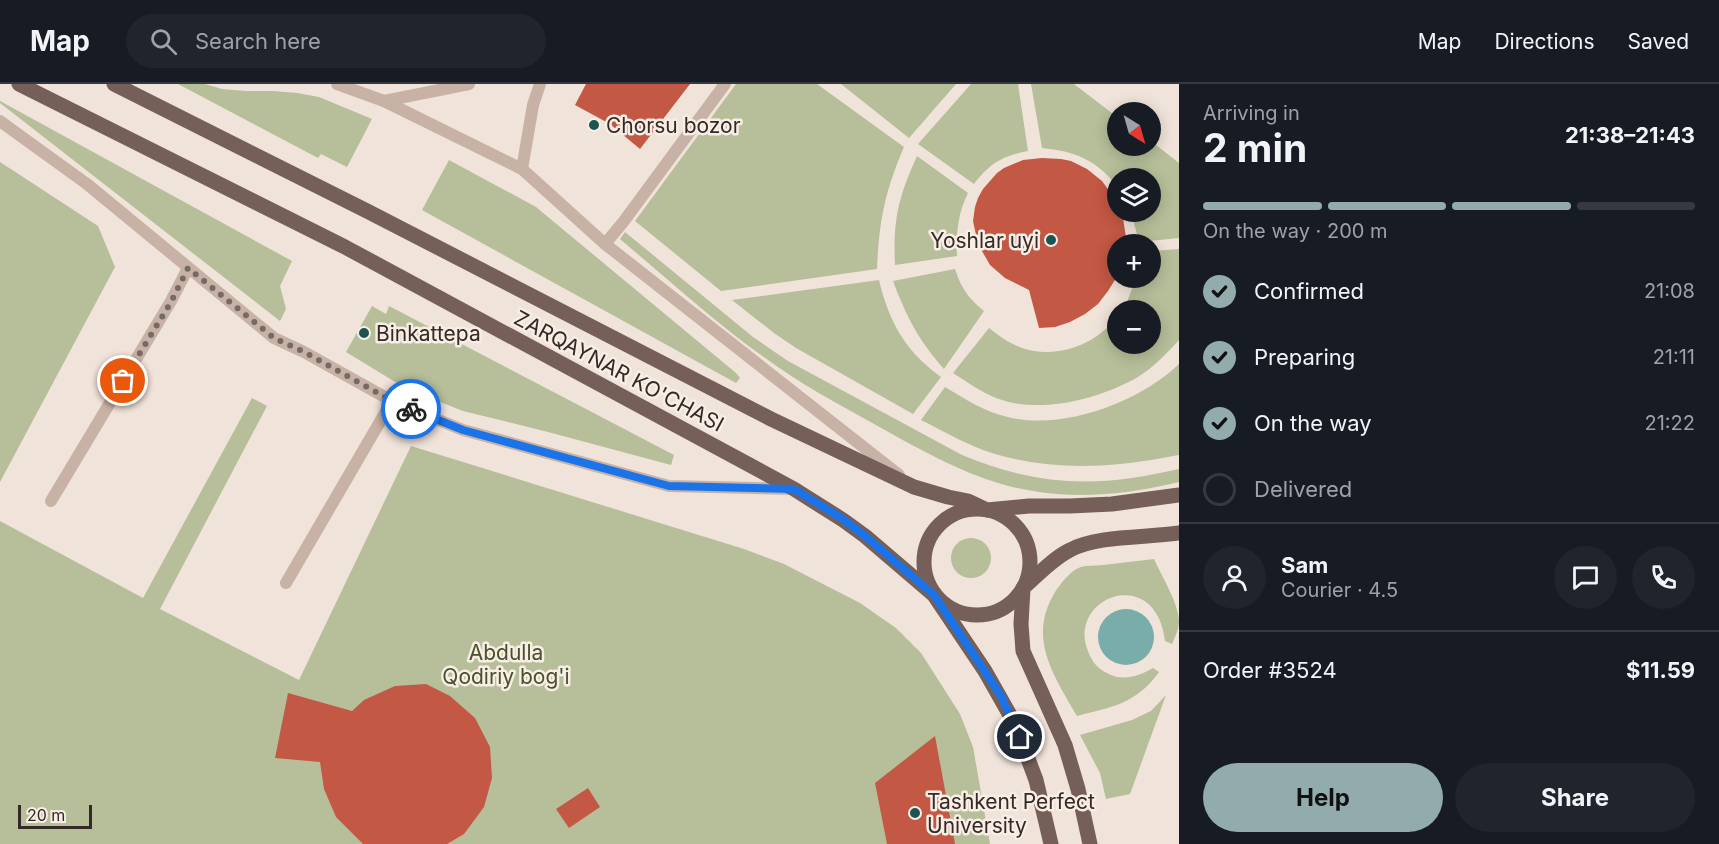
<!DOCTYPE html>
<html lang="en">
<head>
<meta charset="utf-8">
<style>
	body { margin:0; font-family:Inter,sans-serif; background:#20242c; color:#f1f3f6; height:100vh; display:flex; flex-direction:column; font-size:22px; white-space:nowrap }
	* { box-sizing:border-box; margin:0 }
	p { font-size:20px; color:#9ea1a6 }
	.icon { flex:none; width:33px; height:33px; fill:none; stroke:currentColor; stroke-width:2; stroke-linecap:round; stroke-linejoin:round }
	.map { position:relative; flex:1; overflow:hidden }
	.details { display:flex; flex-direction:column; background:#171b24; width:540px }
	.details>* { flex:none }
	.needle { width:39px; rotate:143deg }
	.fabs { position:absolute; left:1107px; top:18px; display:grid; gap:12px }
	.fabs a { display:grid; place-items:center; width:54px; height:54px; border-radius:50%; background:#171b24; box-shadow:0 3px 15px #0003; font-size:30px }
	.scale { position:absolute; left:18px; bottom:15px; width:74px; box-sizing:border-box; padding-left:6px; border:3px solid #342926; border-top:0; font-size:16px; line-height:21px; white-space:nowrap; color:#342926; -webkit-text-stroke:4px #f8eee5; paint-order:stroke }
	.pin { position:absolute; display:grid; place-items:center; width:51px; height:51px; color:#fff; margin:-26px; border:3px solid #fff; border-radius:50%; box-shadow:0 2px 6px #0007 }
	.courier { position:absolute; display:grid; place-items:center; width:60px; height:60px; margin:-30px; border:4px solid #1a73e8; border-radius:50%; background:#fff; color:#222; box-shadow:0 2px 8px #0007 }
	.overview em { font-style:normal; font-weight:700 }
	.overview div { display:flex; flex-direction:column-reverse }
	.overview { display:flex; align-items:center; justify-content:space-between; height:102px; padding:0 24px }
	h1 { font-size:39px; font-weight:700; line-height:45px }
	.bar { display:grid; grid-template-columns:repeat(4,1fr); gap:9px 6px; align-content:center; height:72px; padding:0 24px }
	.bar i { height:8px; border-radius:4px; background:#363941 }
	.bar .on { background:#92abad }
	.bar p { grid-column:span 4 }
	.line { display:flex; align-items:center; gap:15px; padding:0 24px; border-top:2px solid #363941 }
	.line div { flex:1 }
	.round { display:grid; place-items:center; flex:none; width:63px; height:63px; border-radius:32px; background:#20242c }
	ol { padding:0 24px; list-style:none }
	li { display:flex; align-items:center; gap:18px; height:66px }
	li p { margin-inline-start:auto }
	li .icon { padding:6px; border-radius:50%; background:#92abad; color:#111; stroke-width:4 }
	li:last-child { color:#9ea1a6 }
	li i { width:33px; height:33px; border:3px solid #363941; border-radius:50% }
	.button { display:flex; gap:12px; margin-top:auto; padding:12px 24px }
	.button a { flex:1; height:69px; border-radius:36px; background:#92abad; color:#111; font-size:24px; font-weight:700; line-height:69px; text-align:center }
	.button a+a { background:#20242c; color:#f1f3f6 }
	header { display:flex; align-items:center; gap:36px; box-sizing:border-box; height:84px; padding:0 30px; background:#171b24; border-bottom:2px solid #363941 }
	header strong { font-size:28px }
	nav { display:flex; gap:33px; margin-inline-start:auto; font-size:21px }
	.search { width:420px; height:54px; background:#20242c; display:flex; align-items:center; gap:15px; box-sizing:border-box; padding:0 21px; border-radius:33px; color:#9ea1a6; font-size:22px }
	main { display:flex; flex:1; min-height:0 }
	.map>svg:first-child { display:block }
	.green { fill:#b6bf99 }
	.water { fill:#79adaa }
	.building { fill:#c35844 }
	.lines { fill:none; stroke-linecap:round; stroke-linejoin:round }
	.service { stroke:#c8b2a5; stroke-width:12 }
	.primary { stroke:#765f58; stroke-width:15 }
	.done { stroke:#766a65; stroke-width:6; stroke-dasharray:0 10.8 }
	.route { stroke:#1a73e8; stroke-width:8 }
	.poi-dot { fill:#1d5453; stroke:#f8eee5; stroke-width:2 }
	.labels { text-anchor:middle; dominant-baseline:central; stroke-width:5; stroke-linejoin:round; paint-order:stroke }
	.poi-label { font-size:21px; fill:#342926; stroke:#f8eee5; text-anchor:start }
	.street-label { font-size:21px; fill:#342926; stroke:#f8eee5 }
	.park-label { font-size:21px; fill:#47512b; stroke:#f8eee5 }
</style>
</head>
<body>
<header>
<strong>Map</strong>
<div class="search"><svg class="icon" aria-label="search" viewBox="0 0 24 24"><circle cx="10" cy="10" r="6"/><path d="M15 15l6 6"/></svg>Search here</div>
<nav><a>Map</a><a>Directions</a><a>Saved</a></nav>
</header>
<main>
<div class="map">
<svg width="1179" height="760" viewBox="0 0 1179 760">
	<rect width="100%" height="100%" fill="#f0e3d9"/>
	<g class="green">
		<path d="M 178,0 L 205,0 L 222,5 L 246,7 L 273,7 L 297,9 L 319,13 L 372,35 L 347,83 L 321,70 L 318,74 Z"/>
		<path d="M 736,0 L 817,0 L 904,63 C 885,107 879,137 877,185 L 721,207 L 635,137 Z"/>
		<path d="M 841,0 L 956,0 L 909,54 Z"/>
		<path d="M 971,0 L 1018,0 L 1028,67 C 1002,72 990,79 974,100 L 918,60 Z"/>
		<path d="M 1031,0 L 1074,0 L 1117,33 L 1118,62 L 1150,62 L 1151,57 L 1179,79 L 1179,154 L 1139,158 L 1131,128 L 1150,128 L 1150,94 L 1118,94 L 1117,102 C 1096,76 1075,67 1042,64 Z"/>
		<path d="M 0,17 L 292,177 L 280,202 L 286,225 L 280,237 L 0,19 Z"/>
		<path d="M 917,72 L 968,109 C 958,129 956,149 957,172 L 895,181 C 893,136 898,114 917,72 Z"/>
		<path d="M 449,76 L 536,123 L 736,289 L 740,294 L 736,299 L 422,126 Z"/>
		<path d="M 0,78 L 98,142 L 115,183 L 0,398 Z"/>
		<path d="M 625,148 L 753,253 L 788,277 L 962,371 C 1040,403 1097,404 1179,385 L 1179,398 C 1134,409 1085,415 1039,408 C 986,401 939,376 892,350 C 853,328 812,307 775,281 C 720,243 671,198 620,155 Z"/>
		<path d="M 1179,165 L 1179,256 C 1167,269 1153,284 1138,293 C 1099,315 1040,331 996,314 C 981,308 967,298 953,289 L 989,244 C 997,250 1004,256 1013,260 C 1049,278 1093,264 1117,233 L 1118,260 L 1150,260 L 1150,226 L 1123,226 L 1127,218 L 1136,194 L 1150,194 L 1151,167 Z"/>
		<path d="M 955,185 C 961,204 969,215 984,227 L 944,285 C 919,257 906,232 893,197 Z"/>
		<path d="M 879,196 C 889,238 905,267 941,293 L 913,330 L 796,264 L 774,249 L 732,216 Z"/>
		<path d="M 372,222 L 386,230 L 389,222 L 674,371 L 671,381 L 548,348 L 463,327 L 405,304 L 346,268 Z"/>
		<path d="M 1179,280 L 1179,371 C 1113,384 1048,389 983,366 C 962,358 941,346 921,336 L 945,303 C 965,315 985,328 1008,333 C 1062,347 1140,318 1179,280 Z"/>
		<path d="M 252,314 L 267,322 L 160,525 L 299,596 L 411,362 L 744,465 L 784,480 L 860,519 L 896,544 L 921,569 L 960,630 L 973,663 L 990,760 L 0,760 L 0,437 L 143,514 Z"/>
		<circle cx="971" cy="474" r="20"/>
		<path d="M 1154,475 C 1162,493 1178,518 1179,537 C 1179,545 1175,553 1172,560 L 1165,557 C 1156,479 1066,513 1088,567 C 1091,576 1097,584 1105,588 C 1121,598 1138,593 1153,584 L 1159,588 C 1136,620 1112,623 1077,632 C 1053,590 1026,552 1057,505 C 1063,497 1071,486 1081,483 C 1087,481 1096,482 1103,481 C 1120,479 1137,477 1154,475 Z"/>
		<path d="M 1166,611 L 1130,710 L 1106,715 L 1100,689 L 1080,651 L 1132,636 L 1151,627 Z"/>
	</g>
	<circle class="water" cx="1126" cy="553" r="28"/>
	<g class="building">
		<path d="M 586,0 L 690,0 L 640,65 L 610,40 L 575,21 Z"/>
		<path d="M 1042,74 L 1061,75 L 1071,77 L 1087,85 L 1102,97 L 1118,119 L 1118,128 L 1121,128 L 1123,134 L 1127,160 L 1118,160 L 1118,191 L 1108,207 L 1098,220 L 1085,230 L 1070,238 L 1055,243 L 1039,244 L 1029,206 L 1005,194 L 990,181 L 978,160 L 973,137 L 975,123 L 978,114 L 983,105 L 997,89 L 1004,84 L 1023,76 Z"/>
		<path d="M 426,600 L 450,612 L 475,634 L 490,663 L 492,694 L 484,723 L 464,750 L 447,760 L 363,760 L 336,733 L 324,705 L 320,678 L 275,674 L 288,609 L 352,627 L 364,616 L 395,602 Z"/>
		<path d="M 935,652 L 955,760 L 887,760 L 875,699 Z"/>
		<path d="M 588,704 L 600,723 L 569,744 L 556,725 Z"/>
	</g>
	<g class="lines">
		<g class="service">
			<path d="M 337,0 L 384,17 L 522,85 L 605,160 L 899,391"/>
			<path d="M 384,17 L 469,0"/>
			<path d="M 0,37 L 87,100 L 274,254 L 304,268 L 392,317 L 463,346 L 669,402 L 792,405"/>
			<path d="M 522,85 L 533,21 L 540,0"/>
			<path d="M 605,160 L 624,137 L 725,0"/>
			<path d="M 51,417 L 171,217 L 188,184"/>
			<path d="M 286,499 L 392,317"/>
		</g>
		<g class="primary">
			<path d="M 19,0 L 345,163 L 794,405 L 843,436 L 865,452 L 934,511 L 985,587 L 1015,640 L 1036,696 L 1051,760"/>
			<path d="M 114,0 L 367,127 L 771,335 L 914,403 L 948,413 L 968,417 L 987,426 L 1029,422 L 1070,422 L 1112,420 L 1179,411"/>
			<circle cx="977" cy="478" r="53"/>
			<path d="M 1090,760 L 1078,705 L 1065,661 L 1023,567 L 1021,540 L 1023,504 C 1038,491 1052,475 1070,466 C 1098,451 1146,454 1179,449"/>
		</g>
	</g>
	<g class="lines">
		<path class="done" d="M 123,297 L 171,218 L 188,184 L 274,254 L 304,268 L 392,317 L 411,325"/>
		<path class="route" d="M 411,325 L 463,346 L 669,402 L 794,405 L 843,435 L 865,452 L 934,511 L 1001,612 L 1020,653"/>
	</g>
	<g class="poi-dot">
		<circle cx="594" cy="41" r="6"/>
		<circle cx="1051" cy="156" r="6"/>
		<circle cx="364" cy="249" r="6"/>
		<circle cx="915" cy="729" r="6"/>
	</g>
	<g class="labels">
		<g class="poi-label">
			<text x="606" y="41">Chorsu bozor</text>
			<text x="1039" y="156" text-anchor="end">Yoshlar uyi</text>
			<text x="376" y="249">Binkattepa</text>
			<text x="927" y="717">Tashkent Perfect<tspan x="927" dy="24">University</tspan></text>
		</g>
		<g class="street-label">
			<text transform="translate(619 287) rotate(28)">ZARQAYNAR KO'CHASI</text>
		</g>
		<g class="park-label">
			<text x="506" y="568">Abdulla<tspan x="506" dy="24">Qodiriy bog'i</tspan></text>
		</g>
	</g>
</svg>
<div class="fabs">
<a><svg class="needle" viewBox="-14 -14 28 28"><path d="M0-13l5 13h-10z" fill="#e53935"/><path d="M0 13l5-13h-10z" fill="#9ea1a6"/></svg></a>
<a><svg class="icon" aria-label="layers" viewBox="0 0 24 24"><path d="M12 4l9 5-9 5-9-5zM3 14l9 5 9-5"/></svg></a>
<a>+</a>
<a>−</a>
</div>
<div class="scale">20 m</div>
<div class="pin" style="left:123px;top:297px;background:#ea580c"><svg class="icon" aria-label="bag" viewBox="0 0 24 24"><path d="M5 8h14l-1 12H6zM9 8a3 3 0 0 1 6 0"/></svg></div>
<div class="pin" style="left:1020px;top:653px;background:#1f2937"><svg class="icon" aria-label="home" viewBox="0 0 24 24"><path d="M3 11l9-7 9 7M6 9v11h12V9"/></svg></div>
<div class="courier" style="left:411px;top:325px"><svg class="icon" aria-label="bike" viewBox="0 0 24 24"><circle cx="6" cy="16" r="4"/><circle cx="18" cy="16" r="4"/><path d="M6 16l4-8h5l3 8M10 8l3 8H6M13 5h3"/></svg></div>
</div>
<section class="details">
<div class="overview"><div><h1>2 min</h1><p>Arriving in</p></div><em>21:38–21:43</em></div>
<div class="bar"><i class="on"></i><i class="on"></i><i class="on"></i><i></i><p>On the way · 200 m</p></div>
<ol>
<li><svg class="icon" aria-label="check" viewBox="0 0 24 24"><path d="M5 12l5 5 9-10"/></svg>Confirmed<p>21:08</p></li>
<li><svg class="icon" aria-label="check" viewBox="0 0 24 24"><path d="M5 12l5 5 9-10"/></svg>Preparing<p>21:11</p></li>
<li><svg class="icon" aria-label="check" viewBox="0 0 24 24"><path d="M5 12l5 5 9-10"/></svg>On the way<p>21:22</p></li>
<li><i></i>Delivered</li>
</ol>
<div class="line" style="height:108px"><a class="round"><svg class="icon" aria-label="person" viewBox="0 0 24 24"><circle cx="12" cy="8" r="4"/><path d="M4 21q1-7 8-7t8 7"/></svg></a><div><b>Sam</b><p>Courier · 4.5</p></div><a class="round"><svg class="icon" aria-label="chat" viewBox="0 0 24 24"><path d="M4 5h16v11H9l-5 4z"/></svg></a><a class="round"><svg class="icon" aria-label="phone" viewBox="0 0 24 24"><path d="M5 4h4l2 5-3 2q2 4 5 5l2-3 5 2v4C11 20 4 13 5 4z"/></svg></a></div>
<div class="line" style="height:78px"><div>Order #3524</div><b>$11.59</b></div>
<div class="button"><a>Help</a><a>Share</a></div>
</section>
</main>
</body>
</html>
